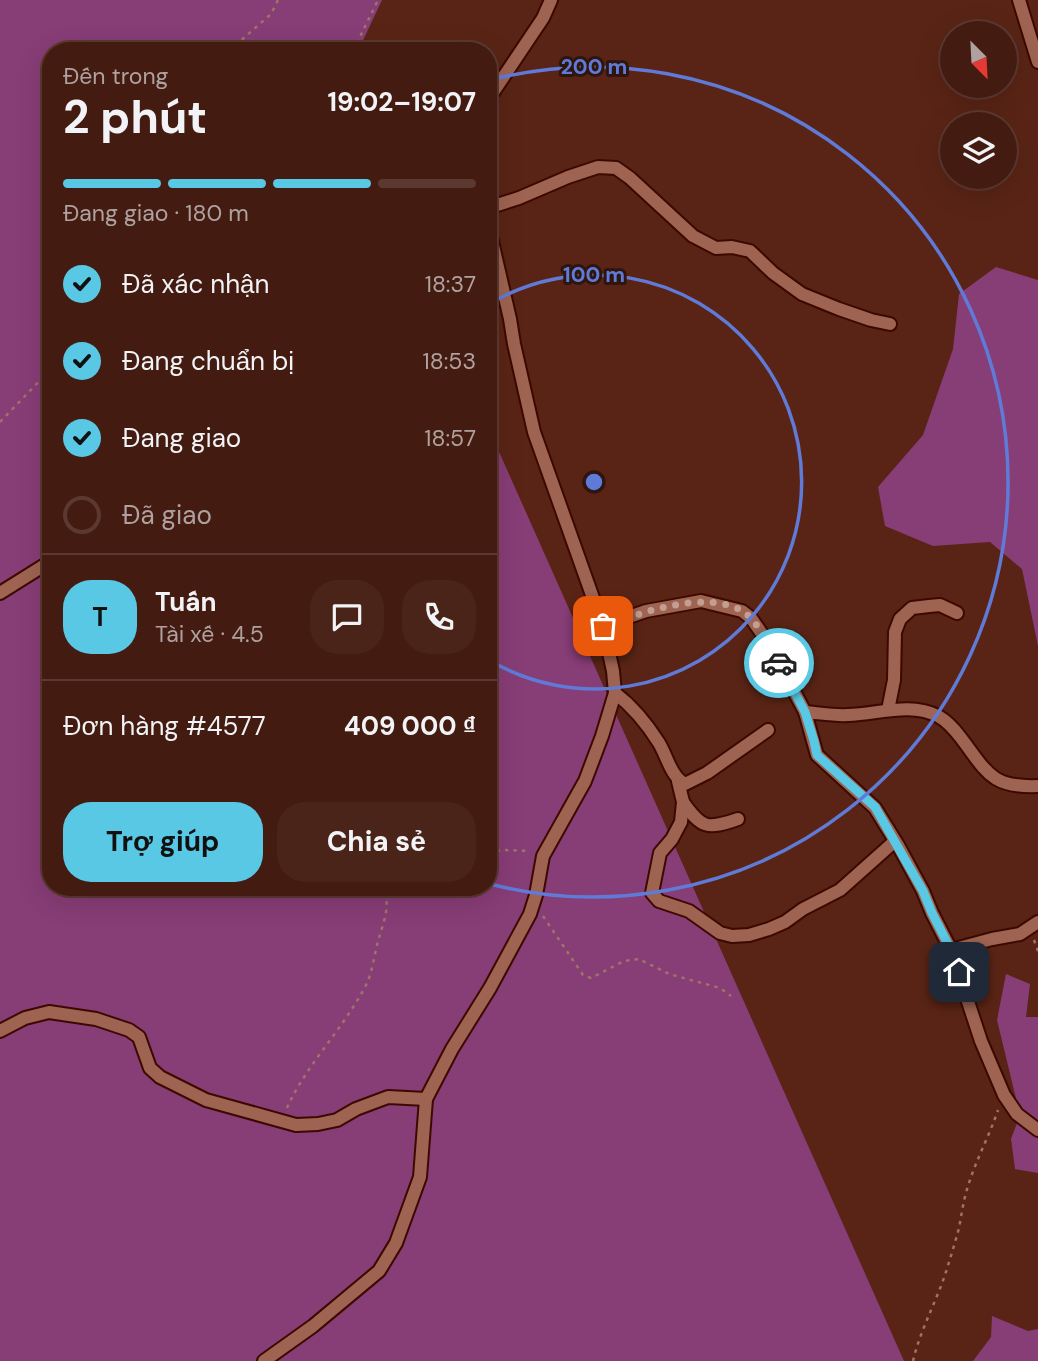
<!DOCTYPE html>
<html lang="vi">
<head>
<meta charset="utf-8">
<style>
	body { margin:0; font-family:"DM Sans",sans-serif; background:#4a2419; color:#f1f3f6; height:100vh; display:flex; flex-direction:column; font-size:26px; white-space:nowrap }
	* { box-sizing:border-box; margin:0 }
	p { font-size:23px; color:#afa19f }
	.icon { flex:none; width:38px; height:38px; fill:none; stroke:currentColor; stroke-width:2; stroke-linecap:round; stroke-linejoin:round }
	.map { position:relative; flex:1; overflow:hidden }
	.sheet { position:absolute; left:42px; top:42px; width:455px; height:854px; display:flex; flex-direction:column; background:#431b10; border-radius:28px; box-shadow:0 7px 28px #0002,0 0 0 2px #5b3930 }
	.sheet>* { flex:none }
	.needle { width:46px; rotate:156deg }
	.fabs { position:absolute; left:940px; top:21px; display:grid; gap:14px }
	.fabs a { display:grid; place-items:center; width:77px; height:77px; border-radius:50%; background:#431b10; box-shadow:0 7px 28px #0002,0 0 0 2px #5b3930; font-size:35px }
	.pin { position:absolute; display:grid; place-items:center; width:60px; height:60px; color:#fff; margin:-30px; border-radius:14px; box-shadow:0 4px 10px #0006 }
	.courier { position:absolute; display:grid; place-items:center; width:70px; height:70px; margin:-35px; border:5px solid #59c8e4; border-radius:50%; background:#fff; color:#222; box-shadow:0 2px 9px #0007 }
	.overview em { font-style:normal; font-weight:700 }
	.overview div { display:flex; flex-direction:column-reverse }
	.overview { display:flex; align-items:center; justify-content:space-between; height:119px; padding:0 21px }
	h1 { font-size:46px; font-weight:700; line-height:52px }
	.bar { display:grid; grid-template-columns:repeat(4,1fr); gap:10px 7px; align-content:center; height:84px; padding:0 21px }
	.bar i { height:9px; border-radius:5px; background:#5b3930 }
	.bar .active { background:#59c8e4 }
	.bar p { grid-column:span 4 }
	.line { display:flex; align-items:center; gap:18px; padding:0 21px; border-top:2px solid #5b3930 }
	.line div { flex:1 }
	.round { display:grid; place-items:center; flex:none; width:74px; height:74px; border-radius:28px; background:#4a2419 }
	ol { padding:0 21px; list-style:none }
	li { display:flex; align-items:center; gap:21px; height:77px }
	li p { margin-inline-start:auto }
	li .icon { padding:7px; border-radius:50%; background:#59c8e4; color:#111; stroke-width:4 }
	li:last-child { color:#afa19f }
	li i { width:38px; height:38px; border:4px solid #5b3930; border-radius:50% }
	.cta { display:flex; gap:14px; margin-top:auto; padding:14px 21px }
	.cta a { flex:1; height:80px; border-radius:28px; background:#59c8e4; color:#111; font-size:28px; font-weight:700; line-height:80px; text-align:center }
	.cta a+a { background:#4a2419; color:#f1f3f6 }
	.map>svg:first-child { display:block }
	.forest { fill:#873d76 }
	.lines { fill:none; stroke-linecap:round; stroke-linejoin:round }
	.street-casing { stroke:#3c0900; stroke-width:16 }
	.path { stroke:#9e7468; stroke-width:2.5; stroke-dasharray:3.5 5; stroke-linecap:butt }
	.street { stroke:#9e6351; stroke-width:12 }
	.done { stroke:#c29e93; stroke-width:7; stroke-dasharray:0 12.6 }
	.route { stroke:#59c8e4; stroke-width:9 }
	.ring { fill:none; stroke:#607ad8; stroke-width:3.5 }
	.centre { fill:#607ad8; stroke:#2e160f; stroke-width:3.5 }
	.ring-label { font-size:21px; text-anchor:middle; font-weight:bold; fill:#607ad8; stroke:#2e160f; stroke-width:6; stroke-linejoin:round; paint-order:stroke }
</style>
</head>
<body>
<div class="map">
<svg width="1038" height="1361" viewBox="0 0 1038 1361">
	<rect width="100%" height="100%" fill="#592415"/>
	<g class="forest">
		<path d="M 0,0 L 382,0 L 358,51 L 51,51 L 51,887 L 488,887 L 488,427 L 904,1361 L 0,1361 Z"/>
		<path d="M 996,267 L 1038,280 L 1038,646 L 1022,569 L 990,542 L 933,546 L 885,526 L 878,487 L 923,435 L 953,349 L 959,294 Z"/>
		<path d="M 1006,974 L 1030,984 L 1026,1017 L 1038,1017 L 1038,1173 L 1015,1169 L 1011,1139 L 1020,1115 L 997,1020 Z"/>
		<path d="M 992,1316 L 1028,1331 L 1038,1329 L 1038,1361 L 973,1361 L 991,1337 Z"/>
	</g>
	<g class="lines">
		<g class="street-casing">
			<g id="street">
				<path d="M 1019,0 L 1038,62"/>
				<path d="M 488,100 L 543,18 L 551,0"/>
				<path d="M 488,208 L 519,198 L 568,177 L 598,167 L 616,168 L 630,178 L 693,236 L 716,248 L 732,247 L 750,251 L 773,273 L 802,294 L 839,309 L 871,320 L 890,324"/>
				<path d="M 0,593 L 51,561"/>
				<path d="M 603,626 L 646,611 L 701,601 L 742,611 L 751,618 L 769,644 L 805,712 L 817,755 L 875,808 L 899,847 L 923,891 L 932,913 L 951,950 L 981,1041 L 1004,1095 L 1017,1114 L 1038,1130"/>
				<path d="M 615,693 C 632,706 647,724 659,743 C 667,756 671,777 685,784 L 707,773 L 768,730"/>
				<path d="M 888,710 L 894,680 L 895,632 L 900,619 L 912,608 L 929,606 L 940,605 L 957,613"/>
				<path d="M 805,712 C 819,713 834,716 848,715 C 879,714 910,702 938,716 C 947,721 955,730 961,738 C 987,772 991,788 1038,786"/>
				<path d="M 678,781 L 683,802 L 681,822 L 672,839 L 660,853 L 652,893 L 659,901 L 689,911 L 720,933 L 732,936 L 749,935 L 769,929 L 785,922 L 803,909 L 840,890 L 895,841"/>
				<path d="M 683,802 C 701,828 707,830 738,819"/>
				<path d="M 951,950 L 992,939 L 1020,934 L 1038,922"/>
				<path d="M 0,1031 L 25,1018 L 49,1012 L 96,1019 L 129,1030 L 139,1037 L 150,1068 L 160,1077 L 206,1100 L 296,1125 L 318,1124 L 337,1120 L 356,1109 L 388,1097 L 426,1099"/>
				<path d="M 264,1361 L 313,1326 L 379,1271 L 396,1243 L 420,1177 L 426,1099 L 452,1049 L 490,988 L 530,914 L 536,895 L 543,856 L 585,781 L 602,736 L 615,693 L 613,671 L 603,626 L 534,432 L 514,344 L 510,319 L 488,224"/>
			</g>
		</g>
		<g class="path">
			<path d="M 229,51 L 271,14 L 278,0"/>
			<path d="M 353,51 L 378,0"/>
			<path d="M 0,422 L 51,369"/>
			<path d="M 488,852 L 505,850 L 530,851"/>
			<path d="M 543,916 L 583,975 L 591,978 L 624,961 L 639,959 L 669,974 L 720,988 L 731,996"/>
			<path d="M 1034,940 L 1038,951"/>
			<path d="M 287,1108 C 306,1065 344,1028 366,985 C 373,971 374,954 379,938 C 383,923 393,901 381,887"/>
			<path d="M 913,1361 C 920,1331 935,1304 945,1275 C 950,1259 955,1243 959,1228 C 962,1212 964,1196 970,1180 C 978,1156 990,1134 998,1110"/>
		</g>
		<use href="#street" class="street"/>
	</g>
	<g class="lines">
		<path class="done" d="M 603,626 C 642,613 701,590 741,610 C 756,618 771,648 779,663"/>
		<path class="route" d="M 779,663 L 805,712 L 814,741 L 817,755 L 875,807 L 923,891 L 932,913 L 951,950 L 959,972"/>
	</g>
	<g class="ring">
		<path d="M489 304A207 207 0 1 1 489 660"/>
		<path d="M490 80A415 415 0 1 1 490 884"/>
	</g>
	<circle cx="594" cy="482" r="10" class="centre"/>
	<g class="ring-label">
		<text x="594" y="74">200 m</text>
		<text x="594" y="282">100 m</text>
	</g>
</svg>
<div class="fabs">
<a><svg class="needle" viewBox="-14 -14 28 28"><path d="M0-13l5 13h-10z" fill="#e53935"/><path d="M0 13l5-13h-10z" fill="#afa19f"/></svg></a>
<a><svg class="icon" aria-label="layers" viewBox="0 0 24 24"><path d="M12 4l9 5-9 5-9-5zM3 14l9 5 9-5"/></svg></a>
</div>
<div class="pin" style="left:603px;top:626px;background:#ea580c"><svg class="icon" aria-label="bag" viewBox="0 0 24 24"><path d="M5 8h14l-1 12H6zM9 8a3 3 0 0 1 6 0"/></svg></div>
<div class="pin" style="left:959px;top:972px;background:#1f2937"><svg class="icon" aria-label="home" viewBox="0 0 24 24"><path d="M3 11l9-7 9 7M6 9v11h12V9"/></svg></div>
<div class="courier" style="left:779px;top:663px"><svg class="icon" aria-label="car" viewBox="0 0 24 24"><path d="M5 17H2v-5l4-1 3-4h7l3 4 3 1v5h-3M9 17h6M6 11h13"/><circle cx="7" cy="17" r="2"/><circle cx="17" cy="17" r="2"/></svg></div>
<section class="sheet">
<div class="overview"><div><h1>2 phút</h1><p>Đến trong</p></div><em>19:02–19:07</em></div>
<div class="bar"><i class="active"></i><i class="active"></i><i class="active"></i><i></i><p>Đang giao · 180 m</p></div>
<ol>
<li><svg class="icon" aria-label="check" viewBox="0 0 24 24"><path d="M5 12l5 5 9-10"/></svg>Đã xác nhận<p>18:37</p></li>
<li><svg class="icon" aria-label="check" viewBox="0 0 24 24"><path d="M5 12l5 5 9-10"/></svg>Đang chuẩn bị<p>18:53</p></li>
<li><svg class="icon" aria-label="check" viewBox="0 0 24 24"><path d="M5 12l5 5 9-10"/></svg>Đang giao<p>18:57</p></li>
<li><i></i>Đã giao</li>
</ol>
<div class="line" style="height:126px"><b class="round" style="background:#59c8e4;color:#111">T</b><div><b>Tuấn</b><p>Tài xế · 4.5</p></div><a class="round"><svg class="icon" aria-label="chat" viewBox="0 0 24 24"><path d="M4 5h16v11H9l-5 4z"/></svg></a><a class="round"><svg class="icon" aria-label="phone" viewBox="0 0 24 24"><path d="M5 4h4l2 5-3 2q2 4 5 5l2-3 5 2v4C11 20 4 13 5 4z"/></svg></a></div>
<div class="line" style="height:91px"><div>Đơn hàng #4577</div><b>409 000 ₫</b></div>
<div class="cta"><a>Trợ giúp</a><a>Chia sẻ</a></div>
</section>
</div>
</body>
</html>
